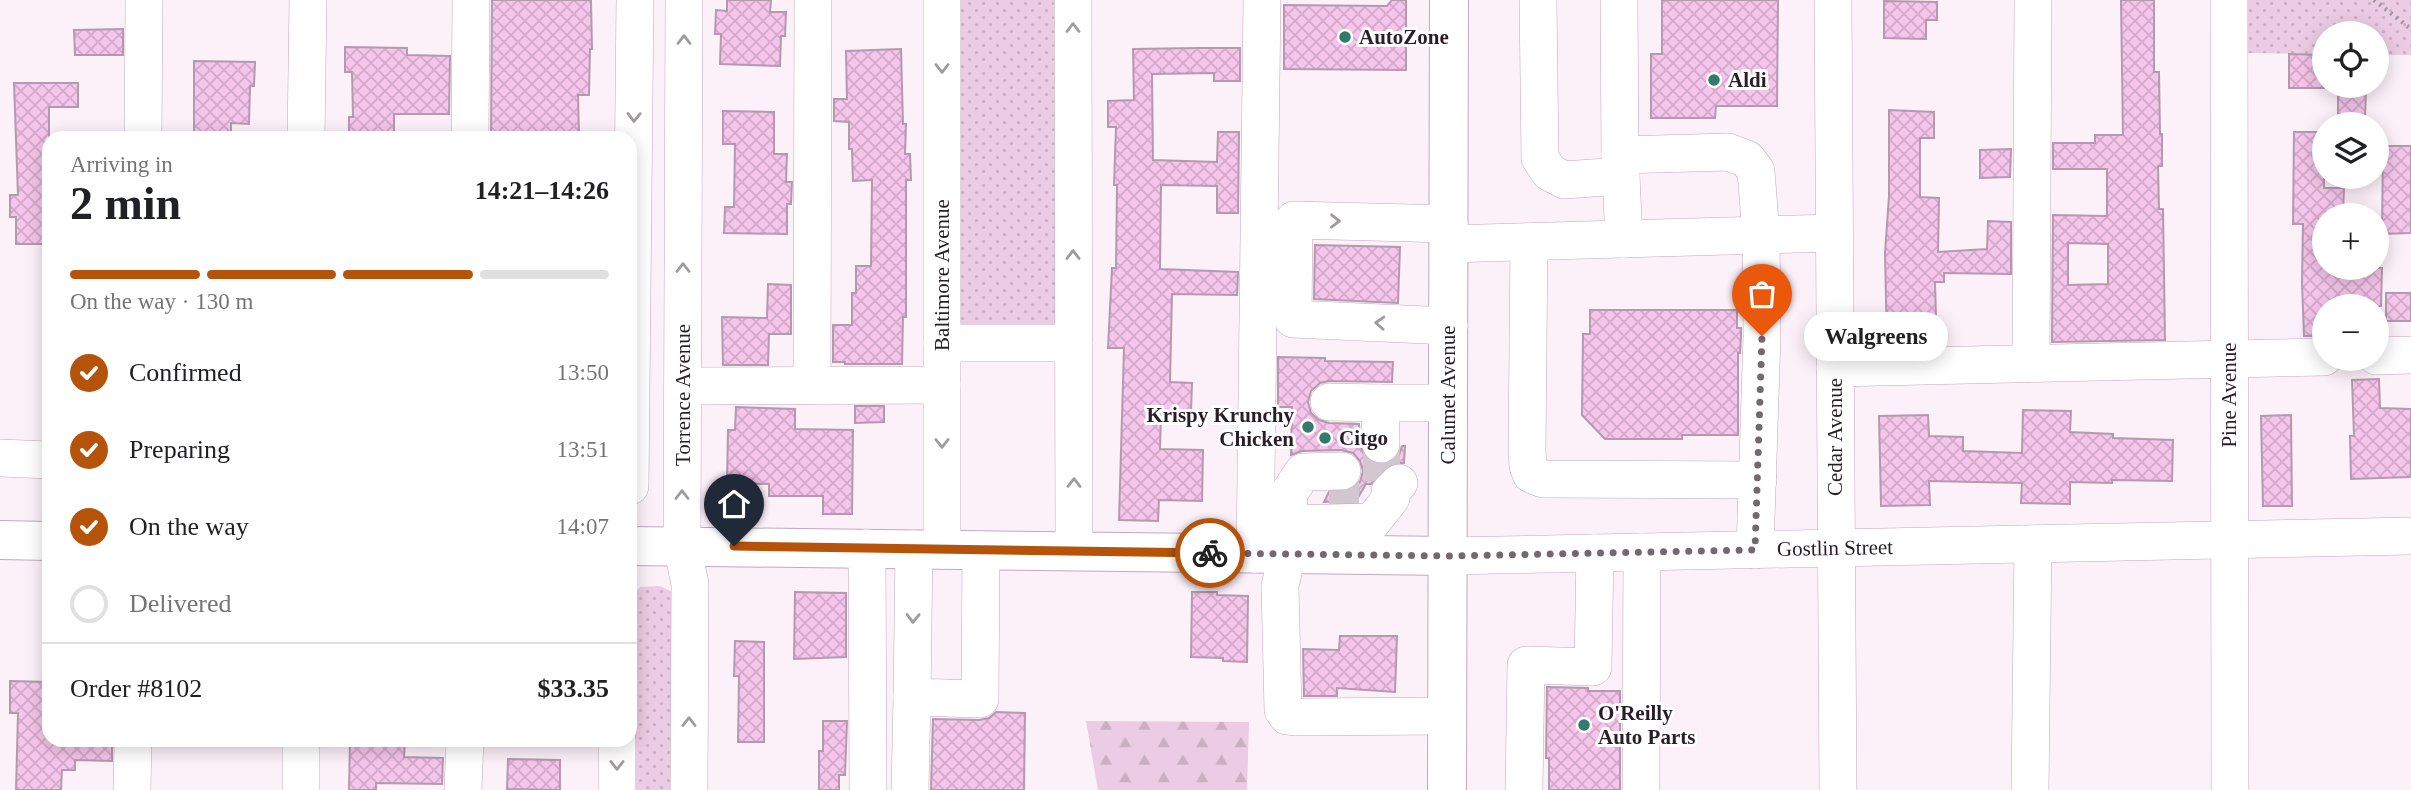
<!DOCTYPE html>
<html lang="en">
<head>
<meta charset="utf-8">
<style>
	body { margin:0; font-family:Georgia,serif; background:#f6f6f6; color:#202124; height:100vh; display:flex; flex-direction:column; font-size:26px; white-space:nowrap }
	* { box-sizing:border-box; margin:0 }
	p { font-size:23px; color:#757577 }
	.icon { flex:none; width:38px; height:38px; fill:none; stroke:currentColor; stroke-width:2; stroke-linecap:round; stroke-linejoin:round }
	.map { position:relative; flex:1; overflow:hidden }
	.sheet { position:absolute; left:42px; top:131px; width:595px; height:616px; display:flex; flex-direction:column; background:#fff; border-radius:21px; box-shadow:0 4px 18px #0003 }
	.sheet>* { flex:none }
	.fabs { position:absolute; left:2312px; top:21px; display:grid; gap:14px }
	.fabs a { display:grid; place-items:center; width:77px; height:77px; border-radius:50%; background:#fff; box-shadow:0 4px 18px #0003; font-size:35px }
	.pin { position:absolute; display:grid; place-items:center; width:60px; height:60px; color:#fff; margin:-72px -30px; border-radius:50% 50% 50% 0; rotate:-45deg; box-shadow:0 0 7px #0007 }
	.pin .icon { rotate:45deg }
	.courier { position:absolute; display:grid; place-items:center; width:70px; height:70px; margin:-35px; border:5px solid #b45309; border-radius:50%; background:#fff; color:#222; box-shadow:0 2px 9px #0007 }
	.bubble { position:absolute; height:49px; border-radius:24px; background:#fff; box-shadow:0 4px 18px #0003; font-size:23px; font-weight:700; line-height:49px; text-align:center }
	.headline em { font-style:normal; font-weight:700 }
	.headline div { display:flex; flex-direction:column-reverse }
	.headline { display:flex; align-items:center; justify-content:space-between; height:119px; padding:0 28px }
	h1 { font-size:46px; font-weight:700; line-height:52px }
	.bar { display:grid; grid-template-columns:repeat(4,1fr); gap:10px 7px; align-content:center; height:84px; padding:0 28px }
	.bar i { height:9px; border-radius:5px; background:#e0e0e0 }
	.bar .on { background:#b45309 }
	.bar p { grid-column:span 4 }
	.line { display:flex; align-items:center; gap:18px; padding:0 28px; border-top:2px solid #e0e0e0 }
	.line div { flex:1 }
	ol { padding:0 28px; list-style:none }
	li { display:flex; align-items:center; gap:21px; height:77px }
	li p { margin-inline-start:auto }
	li .icon { padding:7px; border-radius:50%; background:#b45309; color:#fff; stroke-width:4 }
	li:last-child { color:#757577 }
	li i { width:38px; height:38px; border:4px solid #e0e0e0; border-radius:50% }
	.map>svg:first-child { display:block }
	.grass { fill:url(#grass-dots) }
	.forest { fill:url(#forest-firs) }
	.building { fill:url(#building-cross-hatch); stroke:#b59aaf; stroke-width:2; fill-rule:evenodd }
	.lines { fill:none; stroke-linecap:round; stroke-linejoin:round }
	.minor-tunnel { stroke:#d2c6cf; stroke-width:37; stroke-dasharray:37 18; stroke-linecap:butt }
	.minor-casing { stroke:#c3a8bd; stroke-width:38 }
	.major-casing { stroke:#c3a8bd; stroke-width:40 }
	.path { stroke:#a0949d; stroke-width:4.5; stroke-dasharray:2 5; stroke-linecap:butt }
	.minor { stroke:#fff; stroke-width:37 }
	.major { stroke:#fff; stroke-width:38 }
	.oneway { stroke:#9f9a9d }
	.done { stroke:#736870; stroke-width:7; stroke-dasharray:0 12.6 }
	.route { stroke:#b45309; stroke-width:9 }
	.poi-dot { fill:#327970; stroke:#fff; stroke-width:2.5 }
	.labels { text-anchor:middle; dominant-baseline:central; stroke-width:6; stroke-linejoin:round; paint-order:stroke }
	.poi-label { font-size:21px; font-weight:bold; fill:#291e26; stroke:#fff; text-anchor:start }
	.street-label { font-size:21px; fill:#291e26; stroke:#fff }
</style>
</head>
<body>
<div class="map">
<svg width="2411" height="790" viewBox="0 0 2411 790">
	<defs>
		<pattern id="grass-dots" width="8" height="8" patternUnits="userSpaceOnUse" patternTransform="scale(1.75)"><rect width="8" height="8" fill="#eccce4"/><path d="M2 2h.1M6 6h.1" fill="none" stroke="#caafc3" stroke-width="1.8" stroke-linecap="round"/></pattern>
		<pattern id="forest-firs" width="22" height="20" patternUnits="userSpaceOnUse" patternTransform="scale(1.75)"><rect width="22" height="20" fill="#eccce4"/><path d="M5 1l3.5 6h-7zM16 11l3.5 6h-7z" fill="#caafc3"/></pattern>
		<pattern id="building-cross-hatch" width="8" height="8" patternUnits="userSpaceOnUse" patternTransform="scale(1.75)"><rect width="8" height="8" fill="#f6c5eb"/><path d="M0 0l8 8M0 8l8-8" fill="none" stroke="#d3a9c9"/></pattern>
	</defs>
	<rect width="100%" height="100%" fill="#fcf0f9"/>
	<g class="grass">
		<path d="M 955,0 L 1058,0 L 1058,319 L 1055,324 L 1047,328 L 962,328 L 957,323 Z"/>
		<path d="M 2246,0 L 2411,0 L 2411,55 L 2377,55 L 2376,33 L 2324,33 L 2324,54 L 2244,53 Z"/>
		<path d="M 660,586 L 672,592 L 677,790 L 624,790 L 630,740 L 630,598 L 640,587 Z"/>
	</g>
	<path class="forest" d="M 1086,721 L 1249,722 L 1247,790 L 1098,790 Z"/>
	<g class="building">
		<path d="M 492,0 L 591,0 L 592,49 L 590,49 L 589,95 L 578,95 L 579,138 L 491,138 Z"/>
		<path d="M 727,0 L 771,0 L 770,12 L 786,12 L 785,36 L 781,36 L 780,66 L 720,64 L 721,34 L 715,34 L 716,10 L 727,11 Z"/>
		<path d="M 1392,0 L 1406,0 L 1406,70 L 1284,69 L 1284,5 L 1387,6 Z"/>
		<path d="M 1662,0 L 1778,0 L 1777,106 L 1716,106 L 1715,118 L 1651,118 L 1651,54 L 1662,54 Z"/>
		<path d="M 2121,0 L 2154,0 L 2154,72 L 2159,72 L 2160,134 L 2162,134 L 2162,166 L 2158,166 L 2159,209 L 2163,209 L 2165,340 L 2052,342 L 2053,215 L 2107,216 L 2107,169 L 2053,169 L 2053,143 L 2095,143 L 2095,135 L 2123,135 ZM 2068,243 L 2108,244 L 2108,284 L 2068,285 Z"/>
		<path d="M 1884,1 L 1937,2 L 1937,20 L 1926,20 L 1926,39 L 1884,38 Z"/>
		<path d="M 123,29 L 123,55 L 75,55 L 74,30 Z"/>
		<path d="M 345,47 L 407,48 L 407,55 L 450,56 L 449,114 L 394,114 L 394,138 L 349,138 L 349,117 L 353,117 L 352,72 L 345,72 Z"/>
		<path d="M 1198,48 L 1240,48 L 1240,81 L 1214,81 L 1214,73 L 1152,74 L 1153,160 L 1217,162 L 1218,132 L 1239,132 L 1238,213 L 1217,213 L 1217,186 L 1161,185 L 1160,269 L 1238,272 L 1237,295 L 1172,294 L 1170,382 L 1192,383 L 1191,412 L 1161,412 L 1160,449 L 1203,450 L 1202,501 L 1159,500 L 1158,521 L 1119,520 L 1124,348 L 1108,348 L 1112,268 L 1116,268 L 1117,185 L 1114,185 L 1116,127 L 1108,127 L 1108,101 L 1134,100 L 1133,49 Z"/>
		<path d="M 901,49 L 903,124 L 906,124 L 905,154 L 910,154 L 911,180 L 906,180 L 906,317 L 903,317 L 902,364 L 845,364 L 845,362 L 833,362 L 833,325 L 852,325 L 852,293 L 856,293 L 856,266 L 871,266 L 872,180 L 853,181 L 852,149 L 849,149 L 849,122 L 834,121 L 834,99 L 847,99 L 846,51 Z"/>
		<path d="M 2289,54 L 2324,55 L 2324,88 L 2289,88 Z"/>
		<path d="M 194,61 L 255,62 L 254,86 L 250,86 L 249,124 L 231,123 L 231,138 L 194,138 Z"/>
		<path d="M 14,83 L 78,83 L 78,107 L 49,107 L 49,244 L 16,244 L 16,217 L 10,217 L 10,195 L 18,195 Z"/>
		<path d="M 2338,91 L 2366,91 L 2365,118 L 2338,118 Z"/>
		<path d="M 1889,110 L 1934,112 L 1934,138 L 1920,138 L 1920,197 L 1939,198 L 1938,252 L 1987,249 L 1988,221 L 2011,222 L 2011,274 L 1944,273 L 1944,282 L 1935,282 L 1936,317 L 1924,317 L 1924,345 L 1887,346 L 1885,253 L 1889,196 Z"/>
		<path d="M 723,111 L 774,112 L 774,154 L 787,154 L 786,182 L 792,182 L 791,204 L 787,204 L 787,234 L 724,233 L 725,207 L 734,207 L 735,144 L 723,144 Z"/>
		<path d="M 2294,132 L 2324,132 L 2324,188 L 2344,188 L 2343,215 L 2324,215 L 2324,268 L 2382,268 L 2381,306 L 2324,306 L 2324,336 L 2304,336 L 2302,283 L 2303,224 L 2293,224 Z"/>
		<path d="M 2383,146 L 2411,146 L 2411,233 L 2382,234 Z"/>
		<path d="M 2011,149 L 2010,177 L 1980,178 L 1980,150 Z"/>
		<path d="M 1315,245 L 1400,247 L 1398,303 L 1314,299 Z"/>
		<path d="M 768,284 L 791,285 L 791,334 L 769,334 L 768,365 L 723,365 L 722,317 L 767,318 Z"/>
		<rect x="2386" y="293" width="25" height="28"/>
		<path d="M 1590,310 L 1737,310 L 1737,328 L 1741,328 L 1741,336 L 1740,353 L 1738,353 L 1738,435 L 1682,435 L 1682,439 L 1605,439 L 1582,415 L 1583,334 L 1590,334 Z"/>
		<path d="M 1278,357 L 1325,358 L 1325,361 L 1393,362 L 1392,382 L 1329,381 L 1320,383 L 1311,391 L 1308,402 L 1311,413 L 1319,420 L 1329,423 L 1359,424 L 1360,445 L 1364,455 L 1370,462 L 1381,465 L 1391,462 L 1399,455 L 1402,446 L 1405,446 L 1404,463 L 1394,463 L 1384,468 L 1371,484 L 1366,484 L 1356,501 L 1324,502 L 1329,492 L 1352,489 L 1360,482 L 1363,471 L 1360,461 L 1353,453 L 1341,450 L 1302,451 L 1291,455 L 1292,407 L 1278,407 Z"/>
		<path d="M 2379,379 L 2380,408 L 2411,409 L 2411,477 L 2351,479 L 2350,436 L 2354,436 L 2352,380 Z"/>
		<path d="M 855,406 L 884,406 L 884,422 L 855,423 Z"/>
		<path d="M 736,407 L 795,409 L 795,429 L 853,430 L 852,514 L 823,514 L 823,496 L 769,496 L 769,484 L 727,483 L 728,430 L 735,430 Z"/>
		<path d="M 2023,410 L 2071,411 L 2070,432 L 2113,434 L 2113,438 L 2173,440 L 2172,481 L 2112,480 L 2112,483 L 2070,482 L 2070,504 L 2021,503 L 2022,483 L 1929,481 L 1930,505 L 1881,506 L 1879,416 L 1928,415 L 1929,436 L 1963,437 L 1963,451 L 2022,453 Z"/>
		<path d="M 2291,415 L 2292,506 L 2263,506 L 2261,416 Z"/>
		<path d="M 795,592 L 846,593 L 846,657 L 794,659 Z"/>
		<path d="M 1192,592 L 1217,592 L 1217,595 L 1248,596 L 1247,662 L 1223,661 L 1223,658 L 1191,657 Z"/>
		<path d="M 1340,636 L 1397,636 L 1395,692 L 1337,688 L 1337,696 L 1304,696 L 1303,649 L 1339,650 Z"/>
		<path d="M 735,641 L 764,642 L 764,742 L 738,742 L 739,676 L 734,676 Z"/>
		<path d="M 10,681 L 49,682 L 49,740 L 112,740 L 112,761 L 75,760 L 75,770 L 62,770 L 61,790 L 16,790 L 18,713 L 10,713 Z"/>
		<path d="M 1547,687 L 1588,688 L 1588,691 L 1620,691 L 1620,790 L 1549,790 L 1549,758 L 1546,758 Z"/>
		<path d="M 996,712 L 1025,713 L 1024,790 L 931,790 L 933,719 L 979,720 L 989,718 Z"/>
		<path d="M 823,721 L 847,721 L 845,775 L 839,775 L 839,790 L 819,790 L 819,751 L 823,751 Z"/>
		<path d="M 350,740 L 405,740 L 404,757 L 443,758 L 442,784 L 376,783 L 376,790 L 349,790 Z"/>
		<path d="M 508,759 L 560,760 L 560,790 L 507,789 Z"/>
	</g>
	<g class="lines">
		<g class="minor-tunnel">
			<path d="M 1381,444 L 1382,484"/>
			<path d="M 1329,494 L 1359,494"/>
		</g>
		<g class="minor-casing">
			<g id="minor">
				<path d="M 684,0 L 682,546 L 690,584 L 689,790"/>
				<path d="M 942,0 L 942,550"/>
				<path d="M 1073,0 L 1074,551"/>
				<path d="M 1538,0 L 1540,158 L 1549,172 L 1564,180 L 1621,176"/>
				<path d="M 1619,0 L 1620,155 L 1624,239"/>
				<path d="M 1833,0 L 1838,790"/>
				<path d="M 2229,0 L 2230,790"/>
				<path d="M 143,138 L 144,0"/>
				<path d="M 306,138 L 308,0"/>
				<path d="M 470,138 L 471,0"/>
				<path d="M 1620,155 L 1728,152 L 1747,159 L 1756,171 L 1761,235 L 1762,336 L 1755,550"/>
				<path d="M 1529,242 L 1527,451 L 1528,466 L 1531,474 L 1543,479 L 1758,480"/>
				<path d="M 1449,244 L 1834,233"/>
				<path d="M 1449,326 L 1293,319 L 1294,220 L 1449,224"/>
				<path d="M 942,343 L 1074,343"/>
				<path d="M 2376,356 L 2411,355"/>
				<path d="M 2031,364 L 2033,0"/>
				<path d="M 1835,368 L 2324,357"/>
				<path d="M 812,385 L 813,0"/>
				<path d="M 683,386 L 942,385"/>
				<path d="M 1329,402 L 1380,403 L 1381,444"/>
				<path d="M 1380,403 L 1448,403"/>
				<path d="M 0,458 L 49,460"/>
				<path d="M 1342,471 L 1303,472 L 1289,493 L 1287,555 L 1280,586 L 1283,710 L 1287,716 L 1295,717 L 1447,716"/>
				<path d="M 630,486 L 635,0"/>
				<path d="M 1288,524 L 1372,522 L 1391,498 L 1390,492 L 1399,483"/>
				<path d="M 867,548 L 868,790"/>
				<path d="M 914,549 L 912,697 L 980,699 L 981,550"/>
				<path d="M 1255,554 L 1262,0"/>
				<path d="M 1448,556 L 2411,536"/>
				<path d="M 132,790 L 133,740"/>
				<path d="M 301,790 L 301,740"/>
				<path d="M 463,790 L 465,740"/>
				<path d="M 617,790 L 617,740"/>
				<path d="M 910,790 L 912,697"/>
				<path d="M 1524,790 L 1526,665 L 1593,667 L 1595,553"/>
				<path d="M 1641,790 L 1642,552"/>
				<path d="M 2030,790 L 2033,544"/>
			</g>
		</g>
		<g class="major-casing">
			<g id="major">
				<path d="M 0,540 L 49,541"/>
				<path d="M 630,546 L 1448,556"/>
				<path d="M 1447,790 L 1449,0"/>
			</g>
		</g>
		<path class="path" d="M 2374,0 L 2411,29"/>
		<use href="#minor" class="minor"/>
		<use href="#major" class="major"/>
	</g>
	<defs><path id="oneway-chevron" d="M-2-3.5L2.5 0L-2 3.5" fill="none" stroke-width="1.6" stroke-linecap="round" stroke-linejoin="round" transform="scale(1.75)"/></defs>
	<g class="oneway">
		<use href="#oneway-chevron" transform="translate(1073 28) rotate(-90)"/>
		<use href="#oneway-chevron" transform="translate(684 40) rotate(-90)"/>
		<use href="#oneway-chevron" transform="translate(942 68) rotate(90)"/>
		<use href="#oneway-chevron" transform="translate(634 117) rotate(91)"/>
		<use href="#oneway-chevron" transform="translate(1335 221) rotate(1)"/>
		<use href="#oneway-chevron" transform="translate(1073 255) rotate(-90)"/>
		<use href="#oneway-chevron" transform="translate(683 268) rotate(-90)"/>
		<use href="#oneway-chevron" transform="translate(1380 323) rotate(-177)"/>
		<use href="#oneway-chevron" transform="translate(942 443) rotate(90)"/>
		<use href="#oneway-chevron" transform="translate(1074 483) rotate(-90)"/>
		<use href="#oneway-chevron" transform="translate(682 495) rotate(-90)"/>
		<use href="#oneway-chevron" transform="translate(913 618) rotate(91)"/>
		<use href="#oneway-chevron" transform="translate(689 722) rotate(-90)"/>
		<use href="#oneway-chevron" transform="translate(617 765) rotate(90)"/>
	</g>
	<g class="lines">
		<path class="done" d="M 1210,553 L 1448,556 L 1755,550 L 1762,336"/>
		<path class="route" d="M 734,546 L 1210,553"/>
	</g>
	<g class="poi-dot">
		<circle cx="1345" cy="37" r="7"/>
		<circle cx="1714" cy="80" r="7"/>
		<circle cx="1308" cy="427" r="7"/>
		<circle cx="1325" cy="438" r="7"/>
		<circle cx="1584" cy="725" r="7"/>
	</g>
	<g class="labels">
		<g class="poi-label">
			<text x="1359" y="37">AutoZone</text>
			<text x="1728" y="80">Aldi</text>
			<text x="1294" y="415" text-anchor="end">Krispy Krunchy<tspan x="1294" dy="24">Chicken</tspan></text>
			<text x="1339" y="438">Citgo</text>
			<text x="1598" y="713">O'Reilly<tspan x="1598" dy="24">Auto Parts</tspan></text>
		</g>
		<g class="street-label">
			<text transform="translate(942 275) rotate(-90)">Baltimore Avenue</text>
			<text transform="translate(683 395) rotate(-90)">Torrence Avenue</text>
			<text transform="translate(1448 395) rotate(-90)">Calumet Avenue</text>
			<text transform="translate(2229 395) rotate(-90)">Pine Avenue</text>
			<text transform="translate(1835 437) rotate(-90)">Cedar Avenue</text>
			<text transform="translate(1835 548) rotate(-1)">Gostlin Street</text>
		</g>
	</g>
</svg>
<div class="fabs">
<a><svg class="icon" aria-label="locate" viewBox="0 0 24 24"><circle cx="12" cy="12" r="6"/><path d="M12 2v4M12 18v4M2 12h4M18 12h4"/></svg></a>
<a><svg class="icon" aria-label="layers" viewBox="0 0 24 24"><path d="M12 4l9 5-9 5-9-5zM3 14l9 5 9-5"/></svg></a>
<a>+</a>
<a>−</a>
</div>
<div class="pin" style="left:1762px;top:336px;background:#ea580c"><svg class="icon" aria-label="bag" viewBox="0 0 24 24"><path d="M5 8h14l-1 12H6zM9 8a3 3 0 0 1 6 0"/></svg></div>
<div class="pin" style="left:734px;top:546px;background:#1f2937"><svg class="icon" aria-label="home" viewBox="0 0 24 24"><path d="M3 11l9-7 9 7M6 9v11h12V9"/></svg></div>
<div class="courier" style="left:1210px;top:553px"><svg class="icon" aria-label="bike" viewBox="0 0 24 24"><circle cx="6" cy="16" r="4"/><circle cx="18" cy="16" r="4"/><path d="M6 16l4-8h5l3 8M10 8l3 8H6M13 5h3"/></svg></div>
<div class="bubble" style="left:1804px;top:312px;width:144px">Walgreens</div>
<section class="sheet">
<div class="headline"><div><h1>2 min</h1><p>Arriving in</p></div><em>14:21–14:26</em></div>
<div class="bar"><i class="on"></i><i class="on"></i><i class="on"></i><i></i><p>On the way · 130 m</p></div>
<ol>
<li><svg class="icon" aria-label="check" viewBox="0 0 24 24"><path d="M5 12l5 5 9-10"/></svg>Confirmed<p>13:50</p></li>
<li><svg class="icon" aria-label="check" viewBox="0 0 24 24"><path d="M5 12l5 5 9-10"/></svg>Preparing<p>13:51</p></li>
<li><svg class="icon" aria-label="check" viewBox="0 0 24 24"><path d="M5 12l5 5 9-10"/></svg>On the way<p>14:07</p></li>
<li><i></i>Delivered</li>
</ol>
<div class="line" style="height:91px"><div>Order #8102</div><b>$33.35</b></div>
</section>
</div>
</body>
</html>
